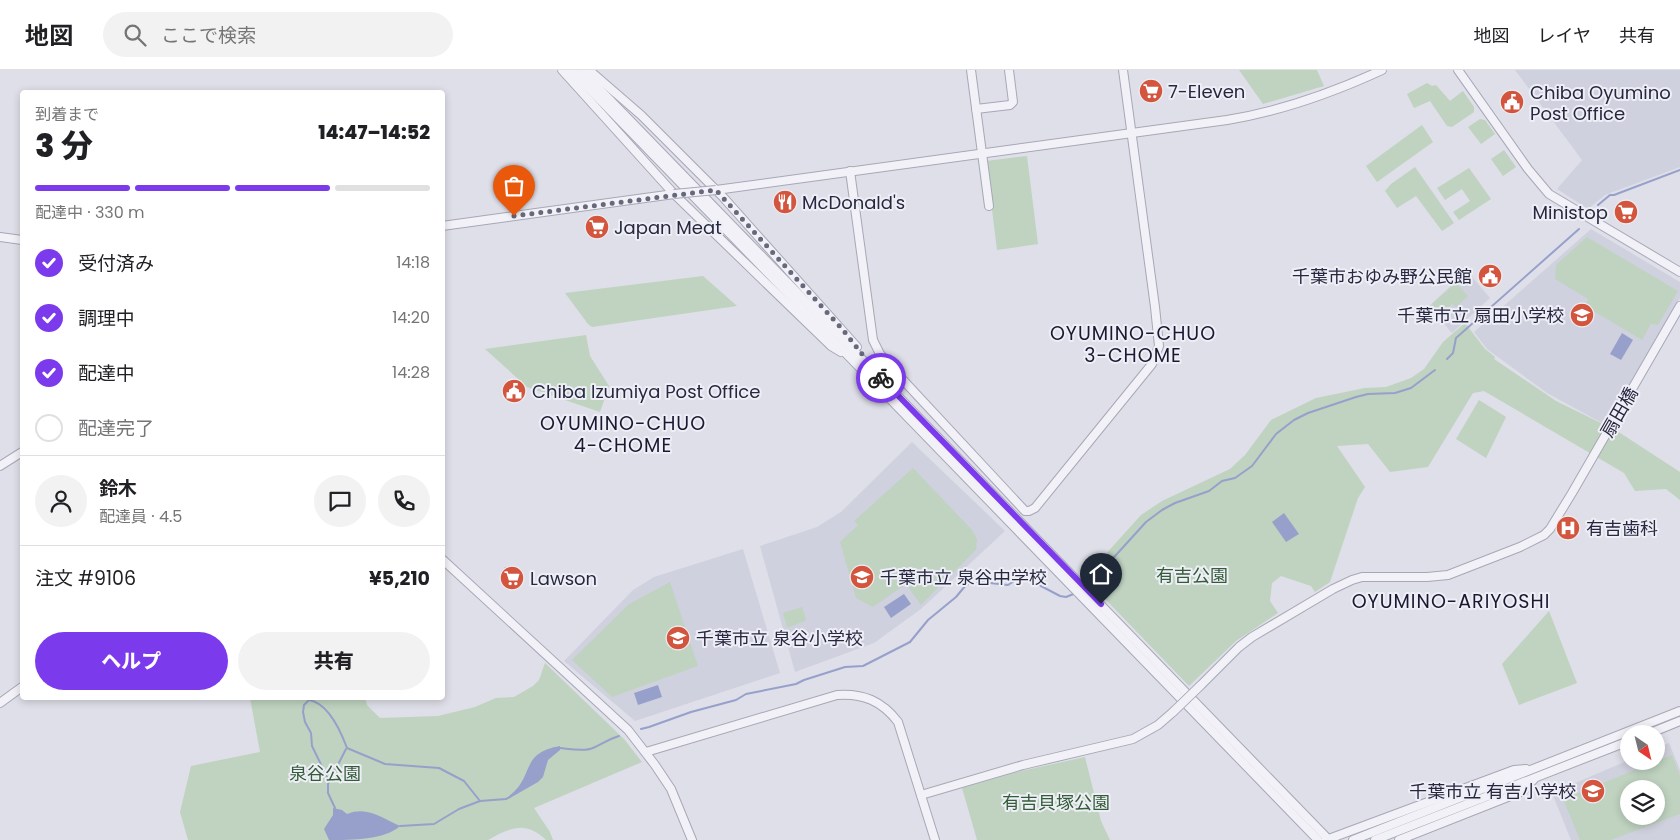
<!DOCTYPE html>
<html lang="ja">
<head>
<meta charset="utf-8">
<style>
	body { margin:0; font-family:Poppins,"Noto Sans JP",sans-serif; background:#f2f2f2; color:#202124; height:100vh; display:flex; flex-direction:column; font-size:19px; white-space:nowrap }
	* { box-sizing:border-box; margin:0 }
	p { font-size:16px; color:#757577 }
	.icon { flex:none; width:28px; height:28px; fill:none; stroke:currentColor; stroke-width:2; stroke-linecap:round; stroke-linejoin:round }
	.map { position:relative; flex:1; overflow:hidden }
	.drawer { position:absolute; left:20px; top:20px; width:425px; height:610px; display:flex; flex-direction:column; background:#fff; border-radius:5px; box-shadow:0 2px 8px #0003 }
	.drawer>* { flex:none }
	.needle { width:32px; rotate:145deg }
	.controls { position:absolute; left:1620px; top:655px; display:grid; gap:10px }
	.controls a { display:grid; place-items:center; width:45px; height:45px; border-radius:50%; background:#fff; box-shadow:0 2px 8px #0003; font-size:25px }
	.pin { position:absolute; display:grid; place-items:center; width:42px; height:42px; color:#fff; margin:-51px -21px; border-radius:50% 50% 50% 0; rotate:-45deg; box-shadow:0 0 5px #0007 }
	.pin .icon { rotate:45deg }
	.courier { position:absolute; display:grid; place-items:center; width:50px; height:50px; margin:-25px; border:4px solid #7c3aed; border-radius:50%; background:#fff; color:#222; box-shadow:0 1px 6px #0007 }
	.overview em { font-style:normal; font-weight:800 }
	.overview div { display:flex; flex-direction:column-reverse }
	.overview { display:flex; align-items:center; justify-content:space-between; height:85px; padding:0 15px }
	h1 { font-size:32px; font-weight:800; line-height:38px }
	.bar { display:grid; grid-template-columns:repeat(4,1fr); gap:8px 5px; align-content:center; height:60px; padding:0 15px }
	.bar i { height:6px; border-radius:4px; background:#e0e0e0 }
	.bar .selected { background:#7c3aed }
	.bar p { grid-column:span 4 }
	.line { display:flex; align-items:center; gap:12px; padding:0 15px; border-top:1px solid #e0e0e0 }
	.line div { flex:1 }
	.round { display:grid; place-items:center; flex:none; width:52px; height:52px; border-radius:26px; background:#f2f2f2 }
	ol { padding:0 15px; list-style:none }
	li { display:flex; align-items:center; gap:15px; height:55px }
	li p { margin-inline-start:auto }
	li .icon { padding:5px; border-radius:50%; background:#7c3aed; color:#fff; stroke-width:4 }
	li:last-child { color:#757577 }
	li i { width:28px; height:28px; border:2px solid #e0e0e0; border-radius:50% }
	.action { display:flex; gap:10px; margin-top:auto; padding:10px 15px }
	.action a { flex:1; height:58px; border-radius:30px; background:#7c3aed; color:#fff; font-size:20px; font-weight:800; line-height:58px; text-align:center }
	.action a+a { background:#f2f2f2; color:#202124 }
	header { display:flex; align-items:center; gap:30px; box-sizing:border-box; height:70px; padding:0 25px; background:#fff; border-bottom:1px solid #e0e0e0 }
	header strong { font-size:24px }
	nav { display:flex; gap:28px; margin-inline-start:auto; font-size:18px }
	.search { width:350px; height:45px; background:#f2f2f2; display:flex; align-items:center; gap:12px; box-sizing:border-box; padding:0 18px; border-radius:28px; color:#757577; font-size:19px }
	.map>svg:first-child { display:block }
	.built { fill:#d0d1de; fill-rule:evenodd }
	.green { fill:#bfd3c0; fill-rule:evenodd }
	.water { fill:#97a0ca }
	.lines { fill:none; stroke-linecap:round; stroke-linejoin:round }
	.stream { stroke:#97a0ca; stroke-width:2 }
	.minor-casing { stroke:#a7a8b6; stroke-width:10 }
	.minor { stroke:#f1f1f7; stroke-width:8 }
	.minor-bridge-casing { stroke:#a7a8b6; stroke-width:10; stroke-linecap:butt }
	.minor-bridge { stroke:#f1f1f7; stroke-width:8 }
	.done { stroke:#67687b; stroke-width:5; stroke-dasharray:0 9 }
	.route { stroke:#7c3aed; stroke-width:6 }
	.labels { text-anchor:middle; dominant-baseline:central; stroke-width:4; stroke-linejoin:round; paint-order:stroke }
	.poi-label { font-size:18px; fill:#272840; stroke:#eeeff6; text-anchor:start }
	.street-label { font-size:18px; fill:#272840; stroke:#eeeff6 }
	.park-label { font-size:18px; fill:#335c38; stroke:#eeeff6 }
	.neighbourhood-label { font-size:19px; letter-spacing:1px; fill:#191a31; stroke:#eeeff6 }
</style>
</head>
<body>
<header>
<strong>地図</strong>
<div class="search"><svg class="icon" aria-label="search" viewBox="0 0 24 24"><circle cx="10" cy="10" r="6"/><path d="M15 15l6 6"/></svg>ここで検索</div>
<nav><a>地図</a><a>レイヤ</a><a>共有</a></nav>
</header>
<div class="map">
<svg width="1680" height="770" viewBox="0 0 1680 770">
	<rect width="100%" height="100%" fill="#dedfe8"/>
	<g class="built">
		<path d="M 1515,0 L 1680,0 L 1680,97 L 1605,125 L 1588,139 L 1557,119 L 1582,90 Z"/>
		<path d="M 1591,159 L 1680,212 L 1680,228 L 1611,346 L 1608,344 L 1602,353 L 1547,323 L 1487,279 L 1474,262 Z"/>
		<path d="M 1467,201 L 1490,228 L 1452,263 L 1429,236 Z"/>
		<path d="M 912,372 L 1005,461 L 921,539 L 874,573 L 795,602 L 760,476 L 817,457 L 841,442 Z"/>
		<path d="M 743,479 L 780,603 L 635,651 L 564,591 L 633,520 L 654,507 Z"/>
		<path d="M 1669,673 L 1680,700 L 1680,770 L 1571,770 L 1552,723 L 1629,690 L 1656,691 L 1656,678 ZM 1629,719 L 1656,719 L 1656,746 L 1629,746 Z"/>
	</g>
	<g class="green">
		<path d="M 1239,0 L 1317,0 L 1324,16 L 1263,34 Z"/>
		<path d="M 1427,13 L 1432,16 L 1436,15 L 1450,31 L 1463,21 L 1474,37 L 1474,42 L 1452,57 L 1447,56 L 1430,31 L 1414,38 L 1407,24 Z"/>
		<path d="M 1480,49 L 1485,50 L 1495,64 L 1481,74 L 1468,57 Z"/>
		<path d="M 1422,55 L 1433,72 L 1377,112 L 1366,96 Z"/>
		<path d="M 1504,80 L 1516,97 L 1503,106 L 1491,89 Z"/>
		<path d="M 1027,86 L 1038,174 L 997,180 L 986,91 Z"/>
		<path d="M 1415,97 L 1454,153 L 1442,161 L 1416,126 L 1397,138 L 1385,121 L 1391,114 Z"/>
		<path d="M 1469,98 L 1491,129 L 1459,150 L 1453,142 L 1470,131 L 1462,119 L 1445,130 L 1437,118 Z"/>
		<path d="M 1587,167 L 1678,221 L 1658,255 L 1651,254 L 1642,270 L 1585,236 L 1588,229 L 1555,209 L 1556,195 Z"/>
		<path d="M 703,206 L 737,236 L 592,257 L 588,254 L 565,223 Z"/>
		<path d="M 1456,213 L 1468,226 L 1456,237 L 1452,234 L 1440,244 L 1432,234 Z"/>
		<path d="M 1465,253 L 1485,279 L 1495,287 L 1494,289 L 1556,331 L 1617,361 L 1680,402 L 1680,430 L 1666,419 L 1635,421 L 1624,403 L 1484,321 L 1473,323 L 1428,397 L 1390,402 L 1368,374 L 1337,376 L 1365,417 L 1358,428 L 1330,512 L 1315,522 L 1311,516 L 1281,506 L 1272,513 L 1270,531 L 1278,543 L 1236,571 L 1189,616 L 1082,505 L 1104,486 L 1141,445 L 1162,431 L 1230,399 L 1245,385 L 1271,350 L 1316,328 L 1365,318 L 1386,317 L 1411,308 L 1424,299 L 1443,272 Z"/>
		<path d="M 586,265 L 590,286 L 609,316 L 600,342 L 527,317 L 485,279 Z"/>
		<path d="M 1479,330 L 1506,347 L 1486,388 L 1456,369 Z"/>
		<path d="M 913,398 L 972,460 L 977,469 L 976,480 L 921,535 L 906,514 L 873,537 L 856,528 L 840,472 L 858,455 L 854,451 Z"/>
		<path d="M 670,512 L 698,596 L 612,627 L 572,590 L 629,534 Z"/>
		<path d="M 802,537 L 806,549 L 805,551 L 789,557 L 787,557 L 783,543 Z"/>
		<path d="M 1549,541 L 1577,613 L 1519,635 L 1502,594 Z"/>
		<path d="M 545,593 L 624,669 L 642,692 L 534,738 L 550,762 L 553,770 L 546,770 C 525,750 510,758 488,770 L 188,770 L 180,742 L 191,696 L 260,682 L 250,628 L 365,628 L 367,635 L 380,648 L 438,646 L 475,637 L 496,628 L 514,627 L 533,616 L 539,610 Z"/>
		<path d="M 1672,685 L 1680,706 L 1680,744 L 1611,770 L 1580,770 L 1563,729 ZM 1629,719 L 1656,719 L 1656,746 L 1629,746 Z"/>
		<path d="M 1085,687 L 1101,751 L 1110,770 L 977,770 L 962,718 L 1021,701 Z"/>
	</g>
	<g class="water">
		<path d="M 1622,263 L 1633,270 L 1621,290 L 1610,284 Z"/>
		<path d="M 1284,443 L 1299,464 L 1286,472 L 1272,452 Z"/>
		<path d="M 904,524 L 911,534 L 891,548 L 884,537 Z"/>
		<path d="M 658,615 L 662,627 L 638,635 L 634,623 Z"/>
		<path d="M 560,676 L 560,680 L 548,690 L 543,707 L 538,712 L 510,728 L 509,726 C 535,707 519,683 560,676 Z"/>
		<path d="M 333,738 L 342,740 L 347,744 C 368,736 381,748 400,756 C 385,770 352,770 329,770 L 324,759 L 333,745 Z"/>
	</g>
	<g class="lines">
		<g class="stream">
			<path d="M 1598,135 L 1610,125 L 1614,125 L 1680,100"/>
			<path d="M 1447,289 L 1453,283 L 1456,268 L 1579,159"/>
			<path d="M 1087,518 L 1107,509 L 1106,496 L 1146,452 L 1162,440 L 1175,433 L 1209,421 L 1222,411 L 1235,408 L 1252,396 L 1276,364 L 1294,350 L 1308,343 L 1356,327 L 1368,324 L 1395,323 L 1411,318 L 1435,300"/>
			<path d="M 641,659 L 649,657 L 691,642 L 736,630 L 746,624 L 796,614 L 804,610 L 845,597 L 863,596 L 910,572 L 928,550 L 956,527 L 966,515 L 973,512 L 981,512 L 1008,515 L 1019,508 L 1032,509 L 1041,516 L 1060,526 L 1066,527 L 1076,523"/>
			<path d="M 560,678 C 570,679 584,682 593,678 C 602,674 609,669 619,666"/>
			<path d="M 329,711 L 312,676 L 311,663 L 305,652 L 303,642 L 304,635 L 309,630 C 328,633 341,662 347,678 L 385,694 L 439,698 L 464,711 L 480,731"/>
			<path d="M 335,738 L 328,723 L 328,714 L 346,679"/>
			<path d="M 400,756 L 434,754 L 459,739 L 480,731 L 506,729 L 510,727"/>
		</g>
		<g class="minor-casing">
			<g id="minor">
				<path d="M 562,0 L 674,124 L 831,276 L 841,282"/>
				<path d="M 571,0 L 1318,770"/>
				<path d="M 581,0 L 1329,770"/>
				<path d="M 589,0 L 641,45 L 723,127 L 857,277"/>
				<path d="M 971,0 L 989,136"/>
				<path d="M 1458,0 L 1528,99 L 1549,124 L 1680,202"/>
				<path d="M 976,39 L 1010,35 L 1013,32 L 1009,0"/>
				<path d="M 850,101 L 873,270 L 880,284 L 890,296 L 1025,441 L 1029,441 L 1035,438 L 1152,294 L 1159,276 L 1155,237 L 1123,0"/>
				<path d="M 716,120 L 1227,50 C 1282,41 1332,23 1382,0"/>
				<path d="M 442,156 L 674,124"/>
				<path d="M 0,167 L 22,170"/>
				<path d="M 0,396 L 22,382"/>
				<path d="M 442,489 L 628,660 L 655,695 L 671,719 L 692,770"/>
				<path d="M 1200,616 L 1239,577 L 1252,567 L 1333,519 L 1352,510 L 1362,507 L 1427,507 L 1448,505 L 1520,477 L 1544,465 L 1550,459 L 1572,423 L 1680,236"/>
				<path d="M 0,633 L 22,617"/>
				<path d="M 1648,664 L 1680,651"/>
				<path d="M 646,682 L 837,625 C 863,623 882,631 898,652 L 935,770"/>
				<path d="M 921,725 L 1023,695 L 1133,669 L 1158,655 L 1173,642"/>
				<path d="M 1326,770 L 1514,700 L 1526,699"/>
				<path d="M 1353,770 L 1680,641"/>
				<path d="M 1375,770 L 1629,671"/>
				<path d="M 1399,770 L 1523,721 L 1534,709"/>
			</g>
		</g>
		<use href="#minor" class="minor"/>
		<g class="minor-bridge-casing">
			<g id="minor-bridge">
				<path d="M 674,124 L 716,120"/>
				<path d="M 1173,642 L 1200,616"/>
			</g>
		</g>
		<use href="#minor-bridge" class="minor-bridge"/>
	</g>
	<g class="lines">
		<path class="done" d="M 514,146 L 716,120 L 843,260 L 881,308"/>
		<path class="route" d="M 881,308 L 1101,534"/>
	</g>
	<defs>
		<g id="supermarket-disc" transform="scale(1.25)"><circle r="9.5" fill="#d4553d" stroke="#eeeff6"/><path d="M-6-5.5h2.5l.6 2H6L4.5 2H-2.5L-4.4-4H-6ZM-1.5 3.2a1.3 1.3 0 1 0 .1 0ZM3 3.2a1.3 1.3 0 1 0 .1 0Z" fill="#fff"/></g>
		<g id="civic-disc" transform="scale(1.25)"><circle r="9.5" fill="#d4553d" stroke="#eeeff6"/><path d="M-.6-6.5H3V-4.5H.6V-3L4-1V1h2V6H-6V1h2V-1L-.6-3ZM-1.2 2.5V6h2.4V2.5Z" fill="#fff"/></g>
		<g id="restaurant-disc" transform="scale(1.25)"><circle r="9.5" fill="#d4553d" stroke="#eeeff6"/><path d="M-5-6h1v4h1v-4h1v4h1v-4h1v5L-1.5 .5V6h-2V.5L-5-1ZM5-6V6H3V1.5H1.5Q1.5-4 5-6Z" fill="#fff"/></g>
		<g id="school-disc" transform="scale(1.25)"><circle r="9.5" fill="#d4553d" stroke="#eeeff6"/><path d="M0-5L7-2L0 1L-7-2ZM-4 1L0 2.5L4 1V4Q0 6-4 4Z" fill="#fff"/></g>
		<g id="hospital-disc" transform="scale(1.25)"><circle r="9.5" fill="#d4553d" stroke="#eeeff6"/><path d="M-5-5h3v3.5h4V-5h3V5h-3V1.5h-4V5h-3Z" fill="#fff"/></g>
	</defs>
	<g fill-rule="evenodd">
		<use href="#supermarket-disc" x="1151" y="21"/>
		<use href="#civic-disc" x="1512" y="32"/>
		<use href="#restaurant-disc" x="785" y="132"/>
		<use href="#supermarket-disc" x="1626" y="142"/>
		<use href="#supermarket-disc" x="597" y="157"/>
		<use href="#civic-disc" x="1490" y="206"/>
		<use href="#school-disc" x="1582" y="245"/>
		<use href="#civic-disc" x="514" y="321"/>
		<use href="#hospital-disc" x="1568" y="458"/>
		<use href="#school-disc" x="862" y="507"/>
		<use href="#supermarket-disc" x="512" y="508"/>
		<use href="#school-disc" x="678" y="568"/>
		<use href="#school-disc" x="1593" y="721"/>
	</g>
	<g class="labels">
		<g class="poi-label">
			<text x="1168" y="21">7-Eleven</text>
			<text x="1530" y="22">Chiba Oyumino<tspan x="1530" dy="21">Post Office</tspan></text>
			<text x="802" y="132">McDonald's</text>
			<text x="1608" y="142" text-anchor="end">Ministop</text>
			<text x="614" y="157">Japan Meat</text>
			<text x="1472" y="206" text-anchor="end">千葉市おゆみ野公民館</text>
			<text x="1564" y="245" text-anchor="end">千葉市立 扇田小学校</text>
			<text x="532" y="321">Chiba Izumiya Post Office</text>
			<text x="1586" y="458">有吉歯科</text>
			<text x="880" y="507">千葉市立 泉谷中学校</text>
			<text x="530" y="508">Lawson</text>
			<text x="696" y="568">千葉市立 泉谷小学校</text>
			<text x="1576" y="721" text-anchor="end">千葉市立 有吉小学校</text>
		</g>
		<g class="street-label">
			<text transform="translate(1619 342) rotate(-60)">扇田橋</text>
		</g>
		<g class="park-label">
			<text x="1192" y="505">有吉公園</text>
			<text x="325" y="703">泉谷公園</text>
			<text x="1056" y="732">有吉貝塚公園</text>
		</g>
		<g class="neighbourhood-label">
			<text x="1133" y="263">OYUMINO-CHUO<tspan x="1133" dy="22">3-CHOME</tspan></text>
			<text x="623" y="353">OYUMINO-CHUO<tspan x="623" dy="22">4-CHOME</tspan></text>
			<text x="1451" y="531">OYUMINO-ARIYOSHI</text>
		</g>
	</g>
</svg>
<div class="controls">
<a><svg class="needle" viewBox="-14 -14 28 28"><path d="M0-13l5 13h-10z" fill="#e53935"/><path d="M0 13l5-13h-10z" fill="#757577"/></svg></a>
<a><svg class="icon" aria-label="layers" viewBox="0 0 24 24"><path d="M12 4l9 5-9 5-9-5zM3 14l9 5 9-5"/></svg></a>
</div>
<div class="pin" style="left:514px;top:146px;background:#ea580c"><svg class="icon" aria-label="bag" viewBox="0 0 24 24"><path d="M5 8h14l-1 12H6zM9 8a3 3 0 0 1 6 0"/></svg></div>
<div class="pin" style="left:1101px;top:534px;background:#1f2937"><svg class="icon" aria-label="home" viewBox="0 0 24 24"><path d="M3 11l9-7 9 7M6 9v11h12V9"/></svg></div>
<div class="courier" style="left:881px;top:308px"><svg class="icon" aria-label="bike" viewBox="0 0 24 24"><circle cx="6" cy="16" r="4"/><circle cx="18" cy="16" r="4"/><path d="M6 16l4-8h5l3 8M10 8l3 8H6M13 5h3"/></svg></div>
<section class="drawer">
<div class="overview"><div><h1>3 分</h1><p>到着まで</p></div><em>14:47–14:52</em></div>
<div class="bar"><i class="selected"></i><i class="selected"></i><i class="selected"></i><i></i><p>配達中 · 330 m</p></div>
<ol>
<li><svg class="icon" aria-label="check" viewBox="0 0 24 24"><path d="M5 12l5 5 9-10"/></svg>受付済み<p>14:18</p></li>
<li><svg class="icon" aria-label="check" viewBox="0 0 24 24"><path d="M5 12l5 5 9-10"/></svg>調理中<p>14:20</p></li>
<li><svg class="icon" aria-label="check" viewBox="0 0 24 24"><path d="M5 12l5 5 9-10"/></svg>配達中<p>14:28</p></li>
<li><i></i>配達完了</li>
</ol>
<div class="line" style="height:90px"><a class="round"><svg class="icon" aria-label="person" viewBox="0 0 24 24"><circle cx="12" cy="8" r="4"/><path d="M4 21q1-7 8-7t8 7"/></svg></a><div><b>鈴木</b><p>配達員 · 4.5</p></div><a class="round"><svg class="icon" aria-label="chat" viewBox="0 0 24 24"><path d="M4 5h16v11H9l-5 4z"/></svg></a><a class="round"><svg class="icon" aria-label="phone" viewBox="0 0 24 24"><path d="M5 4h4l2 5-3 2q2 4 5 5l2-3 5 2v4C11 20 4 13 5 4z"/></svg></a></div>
<div class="line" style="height:65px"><div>注文 #9106</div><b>¥5,210</b></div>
<div class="action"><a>ヘルプ</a><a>共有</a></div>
</section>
</div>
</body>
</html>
